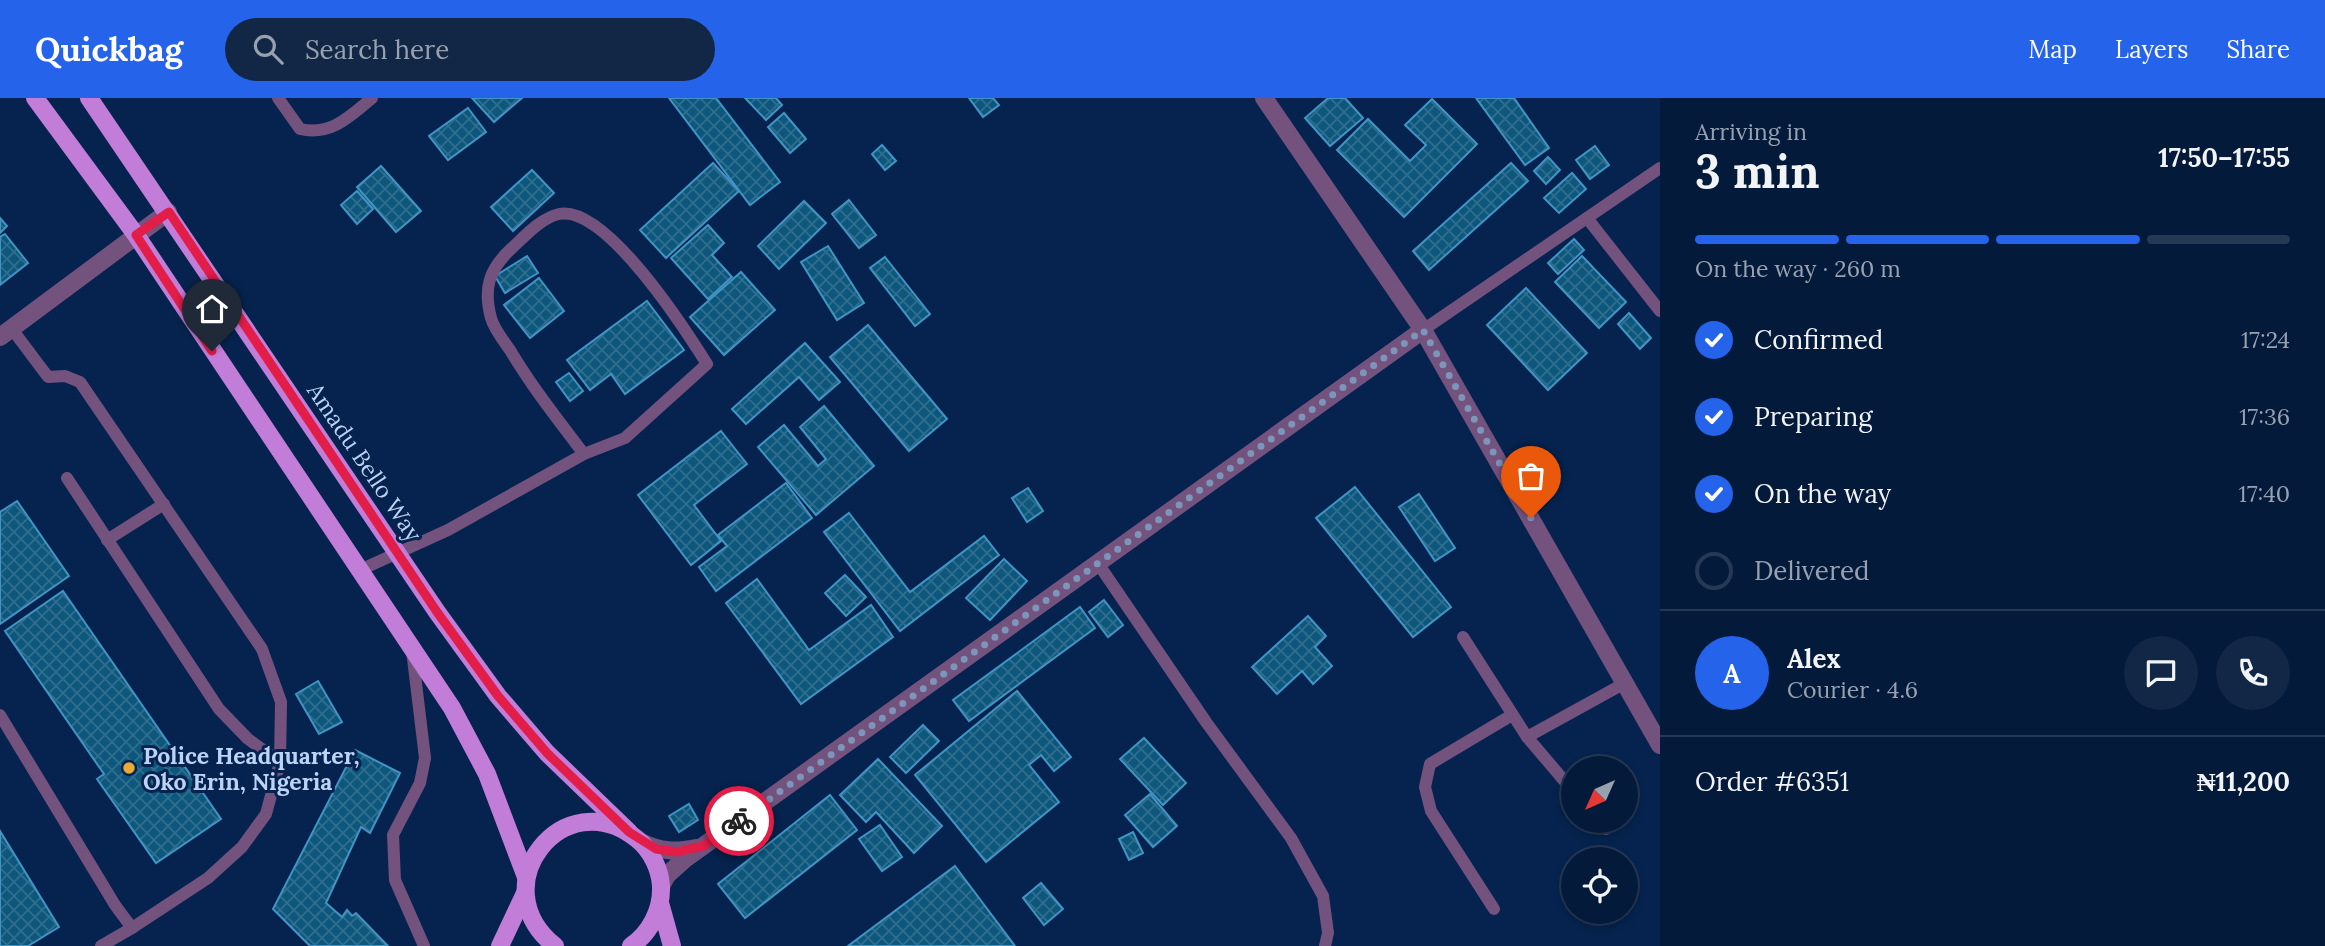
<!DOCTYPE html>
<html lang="en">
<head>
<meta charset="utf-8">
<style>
	body { margin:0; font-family:Lora,serif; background:#122745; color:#f1f3f6; height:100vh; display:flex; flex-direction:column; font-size:26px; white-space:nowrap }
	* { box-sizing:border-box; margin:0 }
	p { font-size:23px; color:#97a1af }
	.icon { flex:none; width:38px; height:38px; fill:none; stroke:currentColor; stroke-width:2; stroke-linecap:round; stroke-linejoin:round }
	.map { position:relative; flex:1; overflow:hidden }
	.details { display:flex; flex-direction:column; background:#041a3a; width:665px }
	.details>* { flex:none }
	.needle { width:46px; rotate:225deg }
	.controls { position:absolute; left:1561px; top:658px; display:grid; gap:14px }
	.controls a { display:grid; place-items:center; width:77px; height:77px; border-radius:50%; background:#041a3a; box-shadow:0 4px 10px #0003,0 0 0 2px #253854; font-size:35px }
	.pin { position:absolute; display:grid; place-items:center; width:60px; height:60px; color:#fff; margin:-72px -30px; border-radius:50% 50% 50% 0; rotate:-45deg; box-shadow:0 0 7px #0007 }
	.pin .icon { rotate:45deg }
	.courier { position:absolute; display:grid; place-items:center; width:70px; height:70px; margin:-35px; border:5px solid #e11d48; border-radius:50%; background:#fff; color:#222; box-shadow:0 2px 9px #0007 }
	.summary em { font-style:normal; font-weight:700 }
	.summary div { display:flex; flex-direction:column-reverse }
	.summary { display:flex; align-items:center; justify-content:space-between; height:119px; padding:0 35px }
	h1 { font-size:46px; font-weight:700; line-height:52px }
	.bar { display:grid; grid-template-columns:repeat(4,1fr); gap:10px 7px; align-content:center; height:84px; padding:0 35px }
	.bar i { height:9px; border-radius:5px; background:#253854 }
	.bar .current { background:#2563eb }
	.bar p { grid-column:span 4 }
	.line { display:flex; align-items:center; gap:18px; padding:0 35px; border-top:2px solid #253854 }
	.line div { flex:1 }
	.round { display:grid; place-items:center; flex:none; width:74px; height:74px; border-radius:37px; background:#122745 }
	ol { padding:0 35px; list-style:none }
	li { display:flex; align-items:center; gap:21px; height:77px }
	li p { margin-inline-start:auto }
	li .icon { padding:7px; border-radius:50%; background:#2563eb; color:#fff; stroke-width:4 }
	li:last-child { color:#97a1af }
	li i { width:38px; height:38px; border:4px solid #253854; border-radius:50% }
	header { display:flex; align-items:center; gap:42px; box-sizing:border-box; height:98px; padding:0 35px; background:#2563eb; color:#fff }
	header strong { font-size:33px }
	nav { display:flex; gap:38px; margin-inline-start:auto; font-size:24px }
	.search { width:490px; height:63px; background:#122745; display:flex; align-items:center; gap:18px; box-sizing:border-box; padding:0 24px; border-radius:38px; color:#97a1af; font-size:26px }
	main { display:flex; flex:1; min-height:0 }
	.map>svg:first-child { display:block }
	.building { fill:url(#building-cross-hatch); stroke:#4294c4; stroke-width:2 }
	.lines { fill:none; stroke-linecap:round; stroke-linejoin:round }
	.service { stroke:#73537e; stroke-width:12 }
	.minor { stroke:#73537e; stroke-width:18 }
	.primary { stroke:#c17dd8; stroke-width:18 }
	.done { stroke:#7c95bb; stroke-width:7; stroke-dasharray:0 12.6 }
	.route { stroke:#e11d48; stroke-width:9 }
	.poi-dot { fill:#eaaa38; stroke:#05234e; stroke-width:2.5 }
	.labels { text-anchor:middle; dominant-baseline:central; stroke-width:6; stroke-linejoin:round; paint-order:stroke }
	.street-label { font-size:23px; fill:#bcd3f5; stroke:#05234e }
	.poi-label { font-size:23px; font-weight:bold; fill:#bcd3f5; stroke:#05234e; text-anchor:start }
</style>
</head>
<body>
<header>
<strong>Quickbag</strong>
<div class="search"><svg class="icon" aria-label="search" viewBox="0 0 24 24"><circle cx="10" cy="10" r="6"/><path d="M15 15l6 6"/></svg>Search here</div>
<nav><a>Map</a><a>Layers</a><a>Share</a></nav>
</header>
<main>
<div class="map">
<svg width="1660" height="848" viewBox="0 0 1660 848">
	<defs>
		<pattern id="building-cross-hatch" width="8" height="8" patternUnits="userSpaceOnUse" patternTransform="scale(1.75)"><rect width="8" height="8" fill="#0e577c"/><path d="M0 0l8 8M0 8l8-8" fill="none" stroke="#2f6e8f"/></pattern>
	</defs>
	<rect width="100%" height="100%" fill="#05234e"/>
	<g class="building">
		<path d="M 472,0 L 522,0 L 494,24 Z"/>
		<path d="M 669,0 L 716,0 L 780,84 L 750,107 Z"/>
		<path d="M 745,0 L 776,0 L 782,7 L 766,22 Z"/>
		<path d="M 969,0 L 993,0 L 999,7 L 983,19 Z"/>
		<path d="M 1328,0 L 1345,0 L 1363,20 L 1330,48 L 1305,20 Z"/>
		<path d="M 1476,0 L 1514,0 L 1549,50 L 1525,67 Z"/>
		<path d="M 1432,1 L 1477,46 L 1404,119 L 1337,52 L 1368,21 L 1410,63 L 1426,47 L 1405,27 Z"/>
		<path d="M 468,10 L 486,34 L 448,62 L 429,38 Z"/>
		<path d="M 784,15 L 806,41 L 790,55 L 768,29 Z"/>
		<path d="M 882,47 L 896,63 L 885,72 L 872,56 Z"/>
		<path d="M 1595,48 L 1609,67 L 1590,81 L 1576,62 Z"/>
		<path d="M 1548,59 L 1560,72 L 1546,86 L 1534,73 Z"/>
		<path d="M 713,65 L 739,93 L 666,160 L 640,132 Z"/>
		<path d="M 1511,65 L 1528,83 L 1429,172 L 1413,153 Z"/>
		<path d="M 381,68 L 421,113 L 396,134 L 357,89 Z"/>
		<path d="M 532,72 L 554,95 L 513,133 L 491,109 Z"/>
		<path d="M 1572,75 L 1586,91 L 1559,115 L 1544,100 Z"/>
		<path d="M 357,93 L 373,111 L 357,126 L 341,107 Z"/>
		<path d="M 849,102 L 876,137 L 859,150 L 832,116 Z"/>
		<path d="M 804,103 L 826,125 L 779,171 L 758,148 Z"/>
		<path d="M 0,120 L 7,128 L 0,135 Z"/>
		<path d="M 708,127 L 724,145 L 712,157 L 732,179 L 708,201 L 671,160 Z"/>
		<path d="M 5,136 L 28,165 L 0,187 L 0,139 Z"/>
		<path d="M 1574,141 L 1584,152 L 1558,176 L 1548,165 Z"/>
		<path d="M 828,148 L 864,205 L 837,222 L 801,164 Z"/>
		<path d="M 527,158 L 538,175 L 505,195 L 495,178 Z"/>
		<path d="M 1582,158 L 1626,204 L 1599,230 L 1555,184 Z"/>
		<path d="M 885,159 L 930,216 L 915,228 L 870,170 Z"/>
		<path d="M 741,174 L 775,212 L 724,257 L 690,219 Z"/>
		<path d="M 539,180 L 564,213 L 530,240 L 504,207 Z"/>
		<path d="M 1526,190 L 1587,255 L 1548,292 L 1487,227 Z"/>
		<path d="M 647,203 L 684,252 L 625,296 L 611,276 L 590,292 L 567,262 Z"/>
		<path d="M 1629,215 L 1651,240 L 1640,251 L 1618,226 Z"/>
		<path d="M 868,227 L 947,321 L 909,353 L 830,259 Z"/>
		<path d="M 805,245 L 840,284 L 819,302 L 799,279 L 746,326 L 732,311 Z"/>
		<path d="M 569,275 L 583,293 L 570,303 L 556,284 Z"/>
		<path d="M 824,308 L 874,368 L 816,417 L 758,349 L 784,327 L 818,368 L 826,361 L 800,329 Z"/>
		<path d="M 721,333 L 747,366 L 694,407 L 721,443 L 691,467 L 638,397 Z"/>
		<path d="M 786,385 L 812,420 L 716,493 L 699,469 L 727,448 L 718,437 Z"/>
		<path d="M 1355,389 L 1451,509 L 1413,539 L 1316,420 Z"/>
		<path d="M 1028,390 L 1043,413 L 1027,424 L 1012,400 Z"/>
		<path d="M 1419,396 L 1455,450 L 1435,463 L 1399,409 Z"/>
		<path d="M 17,403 L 69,478 L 0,526 L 0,414 Z"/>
		<path d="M 849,415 L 910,494 L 984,438 L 999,457 L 900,533 L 824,434 Z"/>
		<path d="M 1004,461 L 1027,483 L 990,522 L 966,500 Z"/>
		<path d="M 845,477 L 866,499 L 846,518 L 825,495 Z"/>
		<path d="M 757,481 L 809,552 L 871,507 L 893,539 L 801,606 L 726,505 Z"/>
		<path d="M 63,493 L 221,721 L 156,765 L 97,681 L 104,676 L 5,533 Z"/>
		<path d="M 1104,502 L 1123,527 L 1108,539 L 1089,514 Z"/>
		<path d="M 1080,509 L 1095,530 L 969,623 L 953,602 Z"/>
		<path d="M 1308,518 L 1326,538 L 1315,549 L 1332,568 L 1313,586 L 1302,573 L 1277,596 L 1252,569 Z"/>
		<path d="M 318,583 L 342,624 L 319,636 L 296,596 Z"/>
		<path d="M 1017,593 L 1071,659 L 1054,673 L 1041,657 L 1029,667 L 1059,704 L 986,764 L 915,677 Z"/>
		<path d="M 923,627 L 939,643 L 906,675 L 890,659 Z"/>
		<path d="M 1144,640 L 1186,685 L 1163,707 L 1120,661 Z"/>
		<path d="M 355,652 L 400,675 L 370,735 L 361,729 L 326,805 L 342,819 L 347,812 L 352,818 L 356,815 L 388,848 L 310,848 L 273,811 Z"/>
		<path d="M 878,661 L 942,728 L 914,755 L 876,714 L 866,724 L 840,697 Z"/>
		<path d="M 1150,696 L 1177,728 L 1153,749 L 1125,717 Z"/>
		<path d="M 830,697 L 857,732 L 745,820 L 718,786 Z"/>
		<path d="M 689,706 L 698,722 L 679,734 L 669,718 Z"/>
		<path d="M 880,727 L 902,759 L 882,773 L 859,741 Z"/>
		<path d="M 0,733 L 59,829 L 28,848 L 0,848 Z"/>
		<path d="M 1133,734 L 1143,755 L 1129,762 L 1119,741 Z"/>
		<path d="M 955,768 L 1015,848 L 848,848 Z"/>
		<path d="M 1041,785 L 1063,811 L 1044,827 L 1023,800 Z"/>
	</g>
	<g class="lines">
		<g class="service">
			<path d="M 278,0 L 300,31 C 331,38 349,19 372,0"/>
			<path d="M 1587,120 L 1660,213"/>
			<path d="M 1423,232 L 1660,70"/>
			<path d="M 67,380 L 219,611 L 248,641 L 280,664"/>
			<path d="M 107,442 L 164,406"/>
			<path d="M 1097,464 L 1206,624 L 1291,740 L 1323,798 L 1328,835 L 1325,848"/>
			<path d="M 360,472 L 448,432 L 584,356 L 625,340 L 707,266 C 685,231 605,106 559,116 C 541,120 525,138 512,150 C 489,171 483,190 491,220 C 494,231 503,242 510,252 C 532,289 558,322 584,356"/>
			<path d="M 1463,539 L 1527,639 L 1573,693"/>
			<path d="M 412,552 L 425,660 L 420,685 L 393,737 L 395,782 L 424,848"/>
			<path d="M 0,617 L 115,807 L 132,830 L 208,780 L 242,749 L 266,716 L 280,664 L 281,604 L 262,551 L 80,284 L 65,278 L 48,279 L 12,231"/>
			<path d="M 1527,639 L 1625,585"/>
			<path d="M 1599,723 L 1606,731"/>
			<path d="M 1494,811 L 1431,713 L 1425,689 L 1430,666 L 1512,617"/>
			<path d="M 101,848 L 132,830"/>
		</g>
		<g class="minor">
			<path d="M 1264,0 L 1423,232 L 1660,647"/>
			<path d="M 0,239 L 168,114"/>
			<path d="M 641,744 C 661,754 676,754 696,750"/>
			<path d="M 661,788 L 667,777 L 685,761 L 1423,232"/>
		</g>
		<g class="primary">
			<path d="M 35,0 L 136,137 L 452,610 L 487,676 L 526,779"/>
			<path d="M 89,0 L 437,514 L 498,598 L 547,655 L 629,734"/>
			<path d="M 660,805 L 672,848"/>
			<path d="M 500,848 L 525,795"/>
			<path d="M 555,848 C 480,788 564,682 637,741 C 651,752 660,771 661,788 C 662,812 650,835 631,848"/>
		</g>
	</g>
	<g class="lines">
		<path class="done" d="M 739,723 L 1423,232 L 1531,420"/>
		<path class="route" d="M 212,253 L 136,137 L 169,114 L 437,514 L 498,598 L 547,655 L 629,734 L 656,751 L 677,754 L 703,748 L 739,723"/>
	</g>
	<circle class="poi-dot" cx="129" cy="670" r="7"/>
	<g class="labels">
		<g class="street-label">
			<text transform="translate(365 364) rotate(56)">Amadu Bello Way</text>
		</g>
		<g class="poi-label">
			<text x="143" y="657">Police Headquarter,<tspan x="143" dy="26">Oko Erin, Nigeria</tspan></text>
		</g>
	</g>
</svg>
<div class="controls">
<a><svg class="needle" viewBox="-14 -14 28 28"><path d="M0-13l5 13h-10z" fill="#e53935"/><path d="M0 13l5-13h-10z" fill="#97a1af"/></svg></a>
<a><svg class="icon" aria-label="locate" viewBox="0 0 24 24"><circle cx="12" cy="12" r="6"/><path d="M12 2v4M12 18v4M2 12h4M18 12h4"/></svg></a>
</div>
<div class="pin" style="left:1531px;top:420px;background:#ea580c"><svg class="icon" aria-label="bag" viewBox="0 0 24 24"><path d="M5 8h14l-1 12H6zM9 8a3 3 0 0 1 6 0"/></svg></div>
<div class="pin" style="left:212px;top:253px;background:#1f2937"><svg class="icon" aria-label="home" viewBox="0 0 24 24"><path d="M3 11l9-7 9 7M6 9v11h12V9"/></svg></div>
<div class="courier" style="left:739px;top:723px"><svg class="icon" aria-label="bike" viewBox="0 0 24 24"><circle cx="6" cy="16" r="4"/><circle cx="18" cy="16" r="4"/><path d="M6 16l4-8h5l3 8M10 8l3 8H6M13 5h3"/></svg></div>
</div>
<section class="details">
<div class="summary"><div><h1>3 min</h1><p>Arriving in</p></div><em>17:50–17:55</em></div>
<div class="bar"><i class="current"></i><i class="current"></i><i class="current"></i><i></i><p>On the way · 260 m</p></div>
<ol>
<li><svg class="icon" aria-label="check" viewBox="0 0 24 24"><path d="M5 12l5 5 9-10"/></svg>Confirmed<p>17:24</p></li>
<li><svg class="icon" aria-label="check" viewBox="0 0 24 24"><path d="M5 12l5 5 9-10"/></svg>Preparing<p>17:36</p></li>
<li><svg class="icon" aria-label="check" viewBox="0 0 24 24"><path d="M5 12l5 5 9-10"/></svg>On the way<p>17:40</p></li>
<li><i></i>Delivered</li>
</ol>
<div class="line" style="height:126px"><b class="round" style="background:#2563eb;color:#fff">A</b><div><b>Alex</b><p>Courier · 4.6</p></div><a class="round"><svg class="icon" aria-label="chat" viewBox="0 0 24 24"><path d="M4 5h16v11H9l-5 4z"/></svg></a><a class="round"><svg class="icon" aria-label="phone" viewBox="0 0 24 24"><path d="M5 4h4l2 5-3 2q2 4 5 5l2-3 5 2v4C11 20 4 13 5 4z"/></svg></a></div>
<div class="line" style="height:91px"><div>Order #6351</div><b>₦11,200</b></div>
</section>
</main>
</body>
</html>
